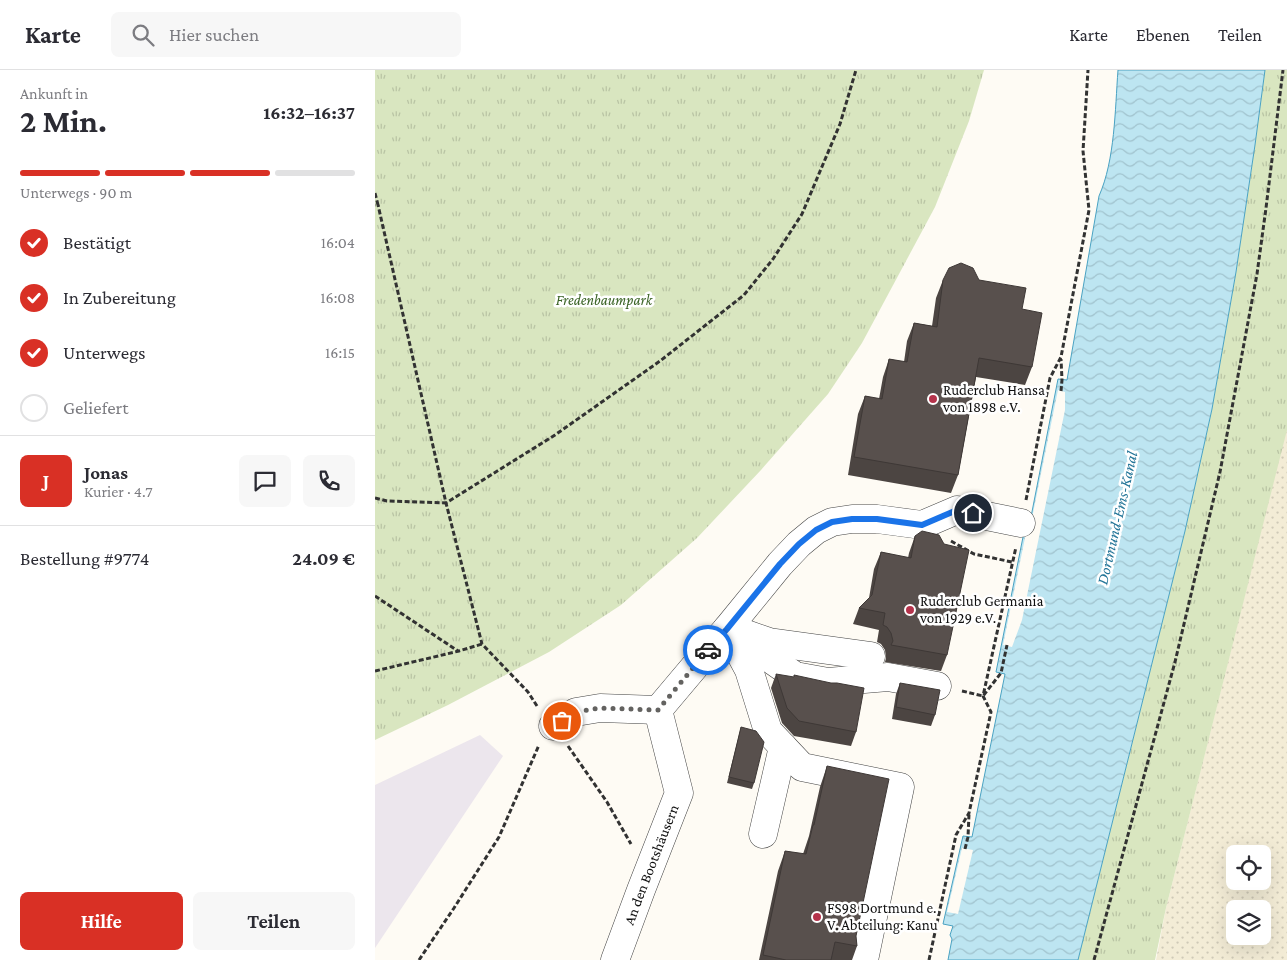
<!DOCTYPE html>
<html lang="de">
<head>
<meta charset="utf-8">
<style>
	body { margin:0; font-family:"Crimson Pro",serif; background:#f7f7f7; color:#2b2b33; height:100vh; display:flex; flex-direction:column; font-size:19px; white-space:nowrap }
	* { box-sizing:border-box; margin:0 }
	p { font-size:16px; color:#7c7c81 }
	.icon { flex:none; width:28px; height:28px; fill:none; stroke:currentColor; stroke-width:2; stroke-linecap:round; stroke-linejoin:round }
	.map { position:relative; flex:1; overflow:hidden }
	.side { display:flex; flex-direction:column; background:#fff; width:375px }
	.side>* { flex:none }
	.fabs { position:absolute; left:851px; top:775px; display:grid; gap:10px }
	.fabs a { display:grid; place-items:center; width:45px; height:45px; border-radius:8px; background:#fff; box-shadow:0 5px 20px #0002; font-size:25px }
	.pin { position:absolute; display:grid; place-items:center; width:42px; height:42px; color:#fff; margin:-21px; border:2px solid #fff; border-radius:50%; box-shadow:0 1px 5px #0007 }
	.courier { position:absolute; display:grid; place-items:center; width:50px; height:50px; margin:-25px; border:4px solid #1a73e8; border-radius:50%; background:#fff; color:#222; box-shadow:0 1px 6px #0007 }
	.summary em { font-style:normal; font-weight:700 }
	.summary div { display:flex; flex-direction:column-reverse }
	.summary { display:flex; align-items:center; justify-content:space-between; height:85px; padding:0 20px }
	h1 { font-size:32px; font-weight:700; line-height:38px }
	.bar { display:grid; grid-template-columns:repeat(4,1fr); gap:8px 5px; align-content:center; height:60px; padding:0 20px }
	.bar i { height:6px; border-radius:4px; background:#e1e1e2 }
	.bar .current { background:#d93025 }
	.bar p { grid-column:span 4 }
	.line { display:flex; align-items:center; gap:12px; padding:0 20px; border-top:1px solid #e1e1e2 }
	.line div { flex:1 }
	.round { display:grid; place-items:center; flex:none; width:52px; height:52px; border-radius:8px; background:#f7f7f7 }
	ol { padding:0 20px; list-style:none }
	li { display:flex; align-items:center; gap:15px; height:55px }
	li p { margin-inline-start:auto }
	li .icon { padding:5px; border-radius:50%; background:#d93025; color:#fff; stroke-width:4 }
	li:last-child { color:#7c7c81 }
	li i { width:28px; height:28px; border:2px solid #e1e1e2; border-radius:50% }
	.action { display:flex; gap:10px; margin-top:auto; padding:10px 20px }
	.action a { flex:1; height:58px; border-radius:8px; background:#d93025; color:#fff; font-size:20px; font-weight:700; line-height:58px; text-align:center }
	.action a+a { background:#f7f7f7; color:#2b2b33 }
	header { display:flex; align-items:center; gap:30px; box-sizing:border-box; height:70px; padding:0 25px; background:#fff; border-bottom:1px solid #e1e1e2 }
	header strong { font-size:24px }
	nav { display:flex; gap:28px; margin-inline-start:auto; font-size:18px }
	.search { width:350px; height:45px; background:#f7f7f7; display:flex; align-items:center; gap:12px; box-sizing:border-box; padding:0 18px; border-radius:8px; color:#7c7c81; font-size:19px }
	main { display:flex; flex:1; min-height:0 }
	.map>svg:first-child { display:block }
	.industrial { fill:#ece6ed }
	.farmland { fill:url(#farmland-dots); fill-rule:evenodd }
	.grass { fill:url(#grass-tufts) }
	.water { fill:url(#water-waves); stroke:#4aa2c2 }
	.pier { fill:#fefbf4 }
	.lines { fill:none; stroke-linecap:round; stroke-linejoin:round }
	.minor-casing { stroke:#434343; stroke-width:29 }
	.path { stroke:#323232; stroke-width:3; stroke-dasharray:5 2.5; stroke-linecap:butt }
	.minor { stroke:#fff; stroke-width:28 }
	.wall { fill:#4c4542 }
	.building { fill:#58504d; stroke:#3e3836 }
	.done { stroke:#636260; stroke-width:5; stroke-dasharray:0 9 }
	.route { stroke:#1a73e8; stroke-width:6 }
	.poi-dot { fill:#b5334b; stroke:#fff; stroke-width:2 }
	.labels { text-anchor:middle; dominant-baseline:central; stroke-width:5; stroke-linejoin:round; paint-order:stroke }
	.park-label { font-size:15px; font-style:italic; fill:#3a6325; stroke:#fff }
	.poi-label { font-size:15px; fill:#101010; stroke:#fff; text-anchor:start }
	.street-label { font-size:15px; fill:#101010; stroke:#fff }
	.water-label { font-size:16px; font-style:italic; fill:#237598; stroke:#fff }
</style>
</head>
<body>
<header>
<strong>Karte</strong>
<div class="search"><svg class="icon" aria-label="search" viewBox="0 0 24 24"><circle cx="10" cy="10" r="6"/><path d="M15 15l6 6"/></svg>Hier suchen</div>
<nav><a>Karte</a><a>Ebenen</a><a>Teilen</a></nav>
</header>
<main>
<section class="side">
<div class="summary"><div><h1>2 Min.</h1><p>Ankunft in</p></div><em>16:32–16:37</em></div>
<div class="bar"><i class="current"></i><i class="current"></i><i class="current"></i><i></i><p>Unterwegs · 90 m</p></div>
<ol>
<li><svg class="icon" aria-label="check" viewBox="0 0 24 24"><path d="M5 12l5 5 9-10"/></svg>Bestätigt<p>16:04</p></li>
<li><svg class="icon" aria-label="check" viewBox="0 0 24 24"><path d="M5 12l5 5 9-10"/></svg>In Zubereitung<p>16:08</p></li>
<li><svg class="icon" aria-label="check" viewBox="0 0 24 24"><path d="M5 12l5 5 9-10"/></svg>Unterwegs<p>16:15</p></li>
<li><i></i>Geliefert</li>
</ol>
<div class="line" style="height:90px"><b class="round" style="background:#d93025;color:#fff">J</b><div><b>Jonas</b><p>Kurier · 4.7</p></div><a class="round"><svg class="icon" aria-label="chat" viewBox="0 0 24 24"><path d="M4 5h16v11H9l-5 4z"/></svg></a><a class="round"><svg class="icon" aria-label="phone" viewBox="0 0 24 24"><path d="M5 4h4l2 5-3 2q2 4 5 5l2-3 5 2v4C11 20 4 13 5 4z"/></svg></a></div>
<div class="line" style="height:65px"><div>Bestellung #9774</div><b>24.09 €</b></div>
<div class="action"><a>Hilfe</a><a>Teilen</a></div>
</section>
<div class="map">
<svg width="912" height="890" viewBox="0 0 912 890">
	<defs>
		<pattern id="farmland-dots" width="8" height="8" patternUnits="userSpaceOnUse" patternTransform="scale(1.25)"><rect width="8" height="8" fill="#f3ecd6"/><path d="M2 2h.1M6 6h.1" fill="none" stroke="#cfc9b7" stroke-width="1.8" stroke-linecap="round"/></pattern>
		<pattern id="grass-tufts" width="24" height="20" patternUnits="userSpaceOnUse" patternTransform="scale(1.25)"><rect width="24" height="20" fill="#d9e6c0"/><path d="M3 7l-1-3M5 7V3M7 7l1-3M15 17l-1-3M17 17v-4M19 17l1-3" fill="none" stroke="#b9c4a4"/></pattern>
		<pattern id="water-waves" width="16" height="10" patternUnits="userSpaceOnUse" patternTransform="scale(1.25)"><rect width="16" height="10" fill="#bde5f1"/><path d="M0 5q4-4 8 0t8 0" fill="none" stroke="#a1c3ce"/></pattern>
	</defs>
	<rect width="100%" height="100%" fill="#fefbf4"/>
	<path class="industrial" d="M 105,665 L 128,686 L 0,878 L 0,715 Z"/>
	<path class="farmland" d="M 912,357 L 912,890 L 781,890 L 791,838 ZM 860,784 L 888,784 L 888,811 L 860,811 ZM 860,839 L 888,839 L 888,866 L 860,866 Z"/>
	<g class="grass">
		<path d="M 0,0 L 609,0 L 594,51 L 560,137 L 487,273 L 453,324 L 386,400 L 322,468 L 246,535 L 174,582 L 73,635 L 0,670 Z"/>
		<path d="M 890,0 L 912,0 L 912,360 L 791,838 L 780,890 L 703,890 L 810,461 L 837,339 L 861,202 L 880,75 Z"/>
	</g>
	<path class="water" d="M 743,0 L 890,0 L 880,75 L 861,202 L 837,339 L 810,461 L 703,890 L 573,890 L 577,869 L 575,865 L 578,856 L 568,854 L 588,766 L 597,767 L 630,604 L 621,602 L 649,462 L 655,452 L 683,309 L 692,310 L 724,126 C 740,90 740,40 743,0 Z"/>
	<g class="pier">
		<path d="M 683,320 L 690,322 L 690,340 L 647,550 L 637,577 L 628,575 L 651,463 L 656,453 Z"/>
		<path d="M 587,778 L 598,780 L 583,844 L 572,842 Z"/>
	</g>
	<g class="lines">
		<g class="minor-casing">
			<g id="minor">
				<path d="M 352,559 L 374,600 L 393,661 L 427,697 L 525,717 L 489,890"/>
				<path d="M 357,562 L 420,606 L 453,612 L 513,607 L 562,616"/>
				<path d="M 371,564 L 394,572 L 496,586"/>
				<path d="M 178,656 L 201,642 L 225,638 L 283,640"/>
				<path d="M 388,764 L 408,677"/>
				<path id="s1" d="M 240,890 L 266,820 L 304,723 L 283,640 L 326,589 L 352,559 L 405,494 L 424,474 L 441,460 L 457,452 L 477,449 L 502,449 L 547,455 L 582,440 L 646,453"/>
			</g>
		</g>
		<g class="path">
			<path d="M 0,123 L 3,135 L 0,135"/>
			<path d="M 686,321 L 687,310 L 686,289"/>
			<path d="M 0,428 L 12,431 L 71,433 L 3,135"/>
			<path d="M 651,430 L 675,308 L 686,287 L 714,140 L 708,81 L 713,0"/>
			<path d="M 576,471 L 599,484 L 637,492"/>
			<path d="M 0,526 L 83,581"/>
			<path d="M 0,601 L 84,581 L 107,574"/>
			<path d="M 587,621 L 608,626 L 626,603 L 632,575"/>
			<path d="M 162,636 L 153,622 L 107,574 L 71,433 L 180,365 L 285,291 L 369,225 L 398,189 L 427,144 L 465,54 L 481,0"/>
			<path d="M 193,676 L 232,732 L 256,774"/>
			<path d="M 590,779 L 593,767 L 594,744"/>
			<path d="M 44,890 L 79,838 L 124,767 L 164,675"/>
			<path d="M 554,890 L 581,765 L 594,743 L 616,642 L 608,626 L 641,477"/>
			<path d="M 719,890 L 800,592 L 845,402 L 882,204 L 891,138 L 908,0"/>
		</g>
		<use href="#minor" class="minor"/>
	</g>
	<g class="wall">
		<path d="M 568,210 L 604,210 L 647,239 L 657,297 L 650,315 L 601,307 L 583,405 L 576,423 L 473,405 L 483,344 L 490,326 L 504,329 L 508,307 L 514,289 L 529,292 L 532,271 L 539,253 L 557,256 L 561,228 Z"/>
		<path d="M 540,466 L 572,585 L 566,601 L 510,592 L 511,588 L 510,580 L 506,574 L 502,572 L 504,560 L 478,554 L 484,538 L 494,528 L 499,499 L 506,482 L 533,488 L 534,483 Z"/>
		<path d="M 401,604 L 481,662 L 476,676 L 419,666 L 407,653 L 396,618 Z"/>
		<path d="M 525,613 L 560,645 L 556,656 L 517,649 L 521,624 Z"/>
		<path d="M 366,657 L 379,713 L 377,719 L 352,713 Z"/>
		<path d="M 452,696 L 482,876 L 477,890 L 384,890 L 403,801 L 410,781 L 428,784 L 434,766 L 445,717 Z"/>
	</g>
	<g class="building">
		<path d="M 586,193 L 598,198 L 604,210 L 651,218 L 647,239 L 667,243 L 657,297 L 604,288 L 583,405 L 479,387 L 490,326 L 507,329 L 514,289 L 532,292 L 539,253 L 562,257 L 568,210 L 574,198 Z"/>
		<path d="M 547,461 L 564,465 L 569,474 L 594,480 L 572,585 L 516,575 L 518,571 L 516,563 L 512,557 L 508,555 L 510,543 L 484,538 L 497,525 L 506,482 L 536,488 L 540,466 Z"/>
		<path d="M 401,604 L 419,607 L 419,605 L 456,613 L 462,613 L 489,618 L 481,662 L 424,651 L 412,638 Z"/>
		<path d="M 525,613 L 565,620 L 560,645 L 521,637 Z"/>
		<path d="M 366,657 L 381,661 L 389,672 L 379,713 L 354,707 Z"/>
		<path d="M 452,696 L 514,709 L 481,866 L 482,876 L 460,872 L 456,890 L 411,890 L 388,885 L 410,781 L 431,784 L 438,755 L 439,755 Z"/>
	</g>
	<g class="lines">
		<path class="done" d="M 187,651 L 201,642 L 225,638 L 283,640 L 333,580"/>
		<path class="route" d="M 333,580 L 352,559 L 405,494 L 424,474 L 441,460 L 457,452 L 477,449 L 502,449 L 547,455 L 582,440 L 598,443"/>
	</g>
	<g class="poi-dot">
		<circle cx="558" cy="329" r="5"/>
		<circle cx="535" cy="540" r="5"/>
		<circle cx="442" cy="847" r="5"/>
	</g>
	<g class="labels">
		<g class="park-label">
			<text x="229" y="230">Fredenbaumpark</text>
		</g>
		<g class="poi-label">
			<text x="568" y="320">Ruderclub Hansa<tspan x="568" dy="17">von 1898 e.V.</tspan></text>
			<text x="545" y="531">Ruderclub Germania<tspan x="545" dy="17">von 1929 e.V.</tspan></text>
			<text x="452" y="838">FS98 Dortmund e.<tspan x="452" dy="17">V. Abteilung: Kanu</tspan></text>
		</g>
		<g class="street-label">
			<text stroke="none"><textPath href="#s1" startOffset="102">An den Bootshäusern</textPath></text>
		</g>
		<g class="water-label">
			<text transform="translate(742 448) rotate(-77)">Dortmund-Ems-Kanal</text>
		</g>
	</g>
</svg>
<div class="fabs">
<a><svg class="icon" aria-label="locate" viewBox="0 0 24 24"><circle cx="12" cy="12" r="6"/><path d="M12 2v4M12 18v4M2 12h4M18 12h4"/></svg></a>
<a><svg class="icon" aria-label="layers" viewBox="0 0 24 24"><path d="M12 4l9 5-9 5-9-5zM3 14l9 5 9-5"/></svg></a>
</div>
<div class="pin" style="left:187px;top:651px;background:#ea580c"><svg class="icon" aria-label="bag" viewBox="0 0 24 24"><path d="M5 8h14l-1 12H6zM9 8a3 3 0 0 1 6 0"/></svg></div>
<div class="pin" style="left:598px;top:443px;background:#1f2937"><svg class="icon" aria-label="home" viewBox="0 0 24 24"><path d="M3 11l9-7 9 7M6 9v11h12V9"/></svg></div>
<div class="courier" style="left:333px;top:580px"><svg class="icon" aria-label="car" viewBox="0 0 24 24"><path d="M5 17H2v-5l4-1 3-4h7l3 4 3 1v5h-3M9 17h6M6 11h13"/><circle cx="7" cy="17" r="2"/><circle cx="17" cy="17" r="2"/></svg></div>
</div>
</main>
</body>
</html>
